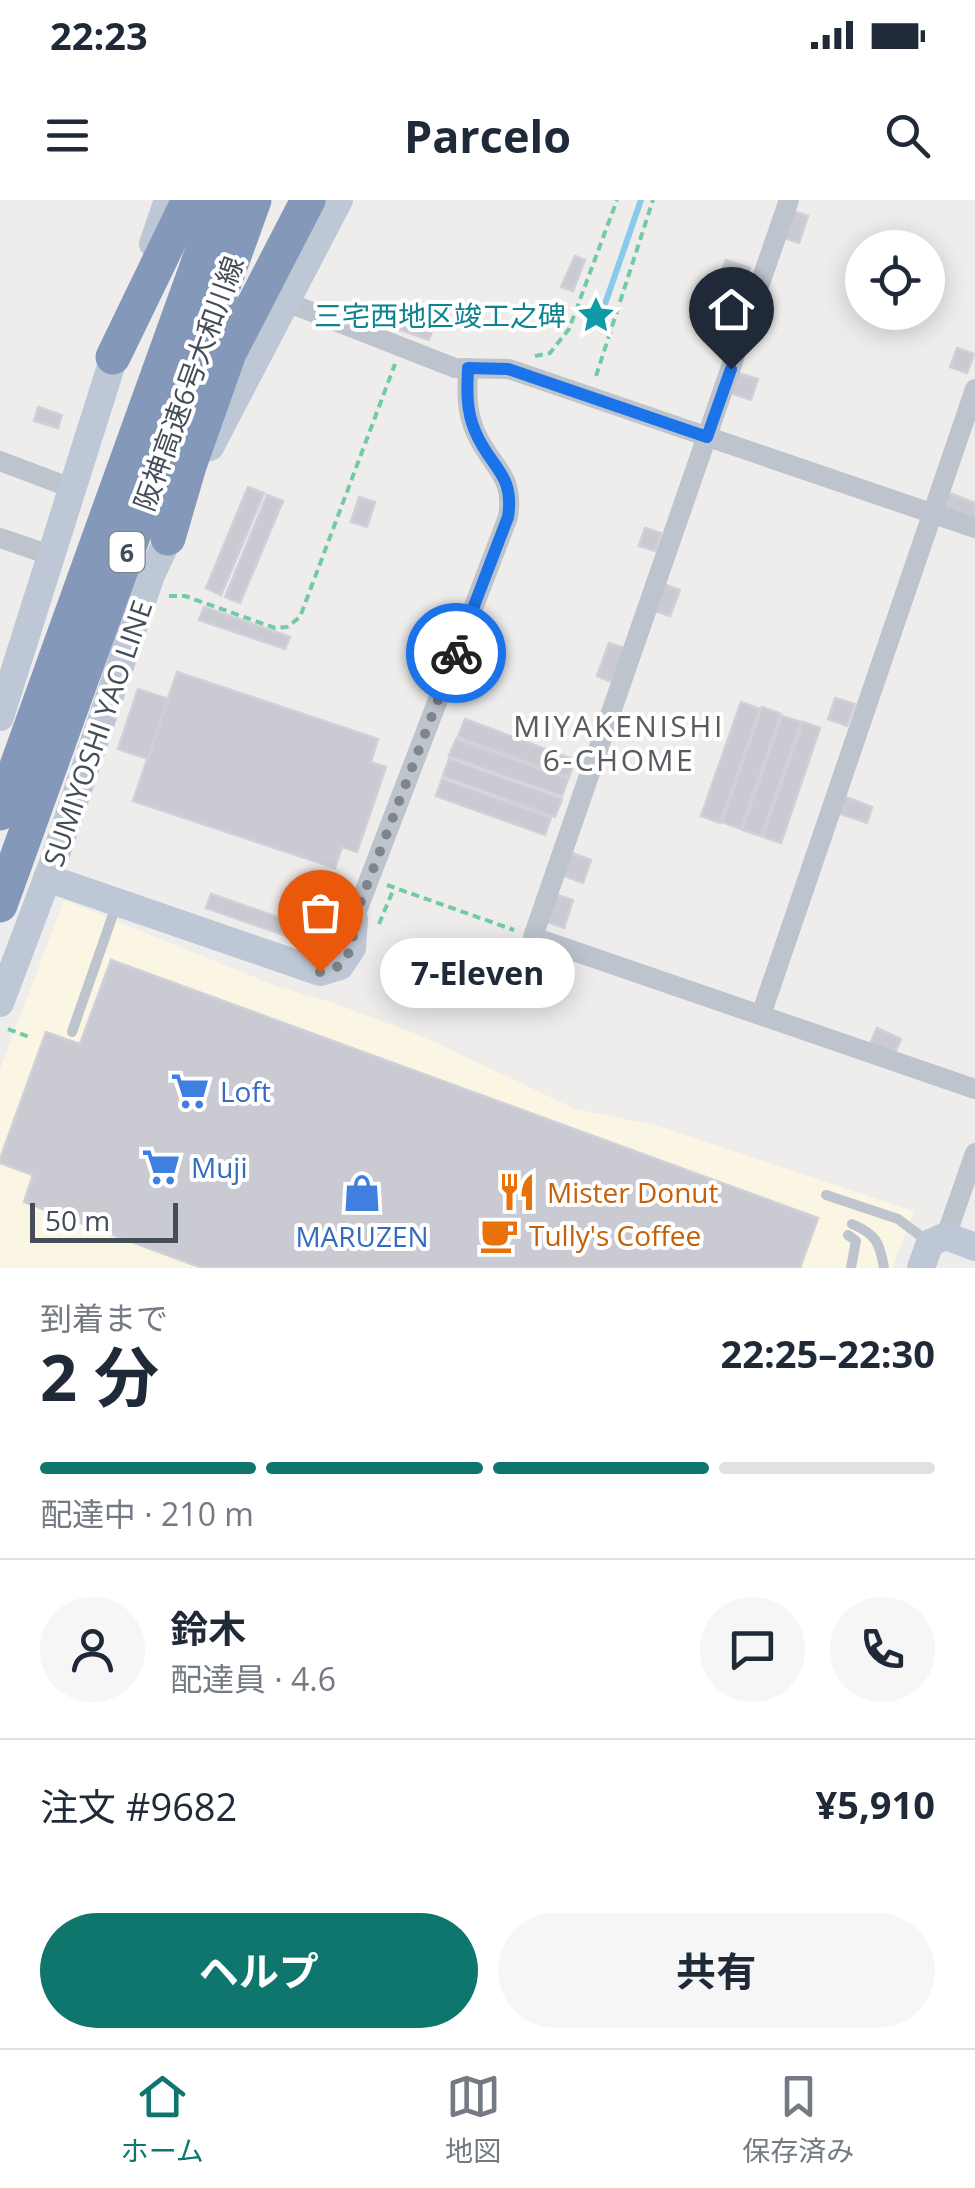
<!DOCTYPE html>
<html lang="ja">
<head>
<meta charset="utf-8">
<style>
	body { margin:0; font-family:"Open Sans","Noto Sans JP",sans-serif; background:#f6f6f7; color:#1f2937; height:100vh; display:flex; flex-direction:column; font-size:38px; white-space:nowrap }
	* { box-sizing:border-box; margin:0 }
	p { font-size:32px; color:#747a83 }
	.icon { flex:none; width:55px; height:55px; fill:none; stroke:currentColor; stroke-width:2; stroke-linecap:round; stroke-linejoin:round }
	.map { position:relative; height:1068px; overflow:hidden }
	.drawer { display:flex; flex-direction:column; background:#fff; flex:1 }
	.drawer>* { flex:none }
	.controls { position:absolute; left:845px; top:30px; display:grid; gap:20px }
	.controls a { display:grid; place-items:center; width:100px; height:100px; border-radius:50%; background:#fff; box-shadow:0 5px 25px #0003; font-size:50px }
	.scale { position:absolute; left:30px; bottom:25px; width:148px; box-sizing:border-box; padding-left:10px; border:5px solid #454d59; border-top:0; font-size:28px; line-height:35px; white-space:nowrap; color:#454d59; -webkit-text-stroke:8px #fff; paint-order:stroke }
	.pin { position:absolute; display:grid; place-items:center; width:85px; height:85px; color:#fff; margin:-102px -42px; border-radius:50% 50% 50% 0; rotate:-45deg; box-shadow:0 0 10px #0007 }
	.pin .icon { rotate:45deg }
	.courier { position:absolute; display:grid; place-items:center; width:100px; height:100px; margin:-50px; border:8px solid #1a73e8; border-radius:50%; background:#fff; color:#222; box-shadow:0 2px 12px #0007 }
	.bubble { position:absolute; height:70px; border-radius:35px; background:#fff; box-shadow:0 5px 25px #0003; font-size:32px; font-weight:700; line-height:70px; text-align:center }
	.head em { font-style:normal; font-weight:700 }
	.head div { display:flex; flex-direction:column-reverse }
	.head { display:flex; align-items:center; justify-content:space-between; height:170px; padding:0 40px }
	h1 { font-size:65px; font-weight:700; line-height:75px }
	.bar { display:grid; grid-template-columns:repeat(4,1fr); gap:15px 10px; align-content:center; height:120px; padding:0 40px }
	.bar i { height:12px; border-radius:8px; background:#e0e1e3 }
	.bar .active { background:#0f766e }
	.bar p { grid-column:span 4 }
	.line { display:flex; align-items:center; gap:25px; padding:0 40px; border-top:2px solid #e0e1e3 }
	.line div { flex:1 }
	.round { display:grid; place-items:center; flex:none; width:105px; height:105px; border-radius:52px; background:#f6f6f7 }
	.button { display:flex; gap:20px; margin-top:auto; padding:20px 40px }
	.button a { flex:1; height:115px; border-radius:60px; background:#0f766e; color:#fff; font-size:40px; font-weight:700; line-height:115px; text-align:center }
	.button a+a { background:#f6f6f7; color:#1f2937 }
	.status { display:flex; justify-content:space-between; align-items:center; height:70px; padding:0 50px; background:#fff; direction:ltr }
	.status svg { height:28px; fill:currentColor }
	header { display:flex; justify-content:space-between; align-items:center; height:130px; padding:0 40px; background:#fff; font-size:45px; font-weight:700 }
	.tab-bar { display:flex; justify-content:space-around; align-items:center; height:140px; border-top:2px solid #e0e1e3; background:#fff; font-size:28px; color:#747a83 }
	.tab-bar a { display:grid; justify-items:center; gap:5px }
	.tab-bar .active { color:#0f766e }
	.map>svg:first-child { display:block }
	.commercial { fill:#fbf6e3 }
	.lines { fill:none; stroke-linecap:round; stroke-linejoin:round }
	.stream { stroke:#87cae9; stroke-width:6 }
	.building { fill:#c9cad2; stroke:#d0d1d8; stroke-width:2.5 }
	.path { stroke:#72caa8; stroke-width:4; stroke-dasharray:8 5; stroke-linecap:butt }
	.lane { stroke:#bdc4ce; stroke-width:10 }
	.street { stroke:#bdc4ce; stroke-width:20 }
	.secondary { stroke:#bec7d5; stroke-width:28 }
	.highway { stroke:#8499ba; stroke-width:35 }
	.done { stroke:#80858c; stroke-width:10; stroke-dasharray:0 18 }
	.route { stroke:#1a73e8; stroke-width:12 }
	.labels { text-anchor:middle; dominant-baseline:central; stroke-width:8; stroke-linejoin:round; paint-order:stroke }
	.shield { fill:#fff; stroke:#7d828b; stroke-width:2.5 }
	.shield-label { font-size:25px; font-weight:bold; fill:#454d59 }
	.culture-label { font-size:28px; fill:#0d838f; stroke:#fff; text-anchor:end }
	.street-label { font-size:28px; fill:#454d59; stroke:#fff }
	.shop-label { font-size:28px; fill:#366cbe; stroke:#fff; text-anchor:start }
	.food-label { font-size:28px; fill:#c56008; stroke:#fff; text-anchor:start }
	.neighbourhood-label { font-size:30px; letter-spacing:2.5px; fill:#595b61; stroke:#fff }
</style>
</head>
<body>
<div class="status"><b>22:23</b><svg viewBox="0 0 49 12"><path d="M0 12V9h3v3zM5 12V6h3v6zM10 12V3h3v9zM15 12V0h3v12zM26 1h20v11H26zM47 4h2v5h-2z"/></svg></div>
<header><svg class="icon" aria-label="menu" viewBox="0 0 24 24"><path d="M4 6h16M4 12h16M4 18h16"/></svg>Parcelo<svg class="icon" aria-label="search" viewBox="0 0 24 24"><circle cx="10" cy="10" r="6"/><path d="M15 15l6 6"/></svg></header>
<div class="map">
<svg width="975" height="1068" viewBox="0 0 975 1068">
	<rect width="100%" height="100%" fill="#efecec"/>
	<path class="commercial" d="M 64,700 L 279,787 L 336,804 L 422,836 L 575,909 L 659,926 L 914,1011 L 892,1068 L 0,1068 L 0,869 Z"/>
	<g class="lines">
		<path class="stream" d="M 605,104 L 641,0"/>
	</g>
	<g class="building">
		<path d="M 788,9 L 808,16 L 799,43 L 779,36 Z"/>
		<path d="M 575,56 L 585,60 L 573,91 L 561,87 Z"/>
		<path d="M 726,60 L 750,68 L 743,87 L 719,78 Z"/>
		<path d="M 715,78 L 743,89 L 736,107 L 708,97 Z"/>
		<path d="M 406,113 L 435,123 L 429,140 L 400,130 Z"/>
		<path d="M 957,148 L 974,154 L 967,173 L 950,167 Z"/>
		<path d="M 732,171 L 758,179 L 751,200 L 725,191 Z"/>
		<path d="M 38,207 L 62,215 L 58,228 L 34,221 Z"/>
		<path d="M 248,287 L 264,293 L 221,395 L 206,388 Z"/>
		<path d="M 947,292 L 975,303 L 975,321 L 940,310 Z"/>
		<path d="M 267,295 L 283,301 L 240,403 L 225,397 Z"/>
		<path d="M 359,297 L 375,302 L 367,327 L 351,322 Z"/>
		<path d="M 645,328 L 661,333 L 655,351 L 639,346 Z"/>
		<path d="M 661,383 L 680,390 L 670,416 L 651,410 Z"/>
		<path d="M 204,407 L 290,437 L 285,449 L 199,420 Z"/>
		<path d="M 609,443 L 624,448 L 612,482 L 597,476 Z"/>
		<path d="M 177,472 L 378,539 L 371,562 L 386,567 L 357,652 L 342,647 L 335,668 L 133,601 Z"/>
		<path d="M 138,489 L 168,499 L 148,559 L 118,549 Z"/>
		<path d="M 835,498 L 855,504 L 847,526 L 828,519 Z"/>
		<path d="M 741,502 L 760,509 L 720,623 L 701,616 Z"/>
		<path d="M 762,507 L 781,514 L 741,629 L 722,622 Z"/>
		<path d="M 782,516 L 801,522 L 761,636 L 742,630 Z"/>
		<path d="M 465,519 L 575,560 L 569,577 L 458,537 Z"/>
		<path d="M 803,522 L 820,528 L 781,643 L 763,637 Z"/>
		<path d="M 456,539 L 568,579 L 562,596 L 449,556 Z"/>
		<path d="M 449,559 L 562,599 L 555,617 L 443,576 Z"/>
		<path d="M 442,579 L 551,618 L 545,635 L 436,596 Z"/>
		<path d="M 838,594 L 872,607 L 867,623 L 832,611 Z"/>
		<path d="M 567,651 L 591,660 L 583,683 L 559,674 Z"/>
		<path d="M 551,693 L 573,700 L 564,728 L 542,720 Z"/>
		<path d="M 211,694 L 335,737 L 330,751 L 206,708 Z"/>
		<path d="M 111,760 L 818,1018 L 800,1068 L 202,1068 L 24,1002 L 33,975 L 0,963 L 0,959 L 46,832 L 80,844 Z"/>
		<path d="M 877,828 L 901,839 L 894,855 L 870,844 Z"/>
	</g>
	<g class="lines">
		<g class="path">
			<path d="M 535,156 L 550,153 L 569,129 L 617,0"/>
			<path d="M 596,176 L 653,0"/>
			<path d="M 169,396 L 185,396 L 275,428 L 287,427 L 300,417 L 395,164"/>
			<path d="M 387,685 L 514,730"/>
			<path d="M 379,724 L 394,688"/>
			<path d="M 8,829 L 32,838"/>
		</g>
		<g class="lane">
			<path d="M 72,832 L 117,703"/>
			<path d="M 826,995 L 898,1019 L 930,1043"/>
			<path d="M 852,1024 C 876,1034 880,1043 884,1068"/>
			<path d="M 848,1035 L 856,1041 L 851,1068"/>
		</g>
		<g class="street">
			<path d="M 789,0 L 533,737 L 975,889"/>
			<path d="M 284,101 L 455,168 L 509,169 L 975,328"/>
			<path d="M 0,261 L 74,289"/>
			<path d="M 0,338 L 53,356"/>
			<path d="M 354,719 L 508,317 C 515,273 490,267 475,231 C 466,210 467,191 468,168"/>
			<path d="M 761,815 L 975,189"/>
			<path d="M 946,1036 L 975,953"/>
		</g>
		<g class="secondary">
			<path d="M 153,44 L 168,0"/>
			<path d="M 210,247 L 339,0"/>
			<path d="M 0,517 L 119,141"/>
			<path d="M 47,678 L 320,772 L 340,766 L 352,748 L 354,719"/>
			<path d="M 0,803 L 53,663 L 151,375 L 176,322"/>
			<path d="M 921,1068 L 930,1043 L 946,1036 L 975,1047"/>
		</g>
		<g class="highway">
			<path d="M 113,157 L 189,0"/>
			<path d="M 168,338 L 189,266 L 229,153 L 308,0"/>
			<path d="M 0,613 L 221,0"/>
			<path d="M 0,705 L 254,0"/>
		</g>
	</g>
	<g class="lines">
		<path class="done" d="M 320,772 L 340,766 L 352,748 L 354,719 L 456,453"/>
		<path class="route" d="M 456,453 L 508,317 C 515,273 490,268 475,231 C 466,210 467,190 468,168 L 508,169 L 707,237 L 731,169"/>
	</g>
	<defs>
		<g id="sight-bare" transform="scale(3)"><path d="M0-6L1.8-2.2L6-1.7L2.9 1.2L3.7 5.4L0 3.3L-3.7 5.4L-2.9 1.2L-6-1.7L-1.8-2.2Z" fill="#0f9aa8" stroke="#fff" stroke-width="2.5" paint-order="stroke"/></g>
		<g id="supermarket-bare" transform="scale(3)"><path d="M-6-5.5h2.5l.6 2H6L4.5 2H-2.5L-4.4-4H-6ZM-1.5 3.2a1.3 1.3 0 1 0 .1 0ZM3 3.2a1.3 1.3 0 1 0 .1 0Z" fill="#3f7fe0" stroke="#fff" stroke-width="2.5" paint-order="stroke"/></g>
		<g id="restaurant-bare" transform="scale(3)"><path d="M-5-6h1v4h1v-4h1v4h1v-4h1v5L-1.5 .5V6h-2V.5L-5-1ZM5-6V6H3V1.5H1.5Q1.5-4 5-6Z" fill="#e8710a" stroke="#fff" stroke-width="2.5" paint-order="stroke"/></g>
		<g id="shop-bare" transform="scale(3)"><path d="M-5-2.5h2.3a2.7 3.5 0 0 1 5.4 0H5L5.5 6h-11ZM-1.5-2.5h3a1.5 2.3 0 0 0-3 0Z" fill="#3f7fe0" stroke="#fff" stroke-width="2.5" paint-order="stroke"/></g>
		<g id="cafe-bare" transform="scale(3)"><path d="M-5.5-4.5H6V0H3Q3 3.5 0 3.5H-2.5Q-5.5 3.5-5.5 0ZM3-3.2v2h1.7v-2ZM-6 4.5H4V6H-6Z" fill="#e8710a" stroke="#fff" stroke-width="2.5" paint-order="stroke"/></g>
	</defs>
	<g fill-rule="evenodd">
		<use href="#sight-bare" x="596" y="115"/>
		<use href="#supermarket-bare" x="190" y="891"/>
		<use href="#supermarket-bare" x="161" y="967"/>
		<use href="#restaurant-bare" x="517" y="992"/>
		<use href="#shop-bare" x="362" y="993"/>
		<use href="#cafe-bare" x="499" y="1035"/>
	</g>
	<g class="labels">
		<rect class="shield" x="109.5" y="332" width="35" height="40" rx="8"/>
		<g class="shield-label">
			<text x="127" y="352">6</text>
		</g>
		<g class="culture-label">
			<text x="566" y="115">三宅西地区竣工之碑</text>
		</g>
		<g class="street-label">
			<text transform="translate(188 183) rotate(-70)">阪神高速6号大和川線</text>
			<text transform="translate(97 533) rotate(-71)">SUMIYOSHI YAO LINE</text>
		</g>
		<g class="shop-label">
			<text x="220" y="891">Loft</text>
			<text x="191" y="967">Muji</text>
			<text x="362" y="1036" text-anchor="middle">MARUZEN</text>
		</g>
		<g class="food-label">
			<text x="547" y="992">Mister Donut</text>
			<text x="529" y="1035">Tully's Coffee</text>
		</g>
		<g class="neighbourhood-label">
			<text x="619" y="525">MIYAKENISHI<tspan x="619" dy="34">6-CHOME</tspan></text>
		</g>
	</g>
</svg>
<div class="controls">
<a><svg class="icon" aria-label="locate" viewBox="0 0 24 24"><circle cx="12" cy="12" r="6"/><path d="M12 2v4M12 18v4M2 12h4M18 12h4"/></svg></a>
</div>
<div class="scale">50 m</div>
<div class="pin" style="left:320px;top:772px;background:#ea580c"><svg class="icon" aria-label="bag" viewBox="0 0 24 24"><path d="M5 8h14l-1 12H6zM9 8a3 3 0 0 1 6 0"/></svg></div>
<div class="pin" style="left:731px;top:169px;background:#1f2937"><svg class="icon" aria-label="home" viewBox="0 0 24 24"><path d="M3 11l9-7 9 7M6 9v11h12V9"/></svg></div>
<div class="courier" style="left:456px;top:453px"><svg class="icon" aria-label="bike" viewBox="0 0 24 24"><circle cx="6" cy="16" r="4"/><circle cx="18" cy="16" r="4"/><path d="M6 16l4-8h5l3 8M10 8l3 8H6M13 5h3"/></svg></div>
<div class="bubble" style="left:380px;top:738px;width:195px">7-Eleven</div>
</div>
<section class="drawer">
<div class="head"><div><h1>2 分</h1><p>到着まで</p></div><em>22:25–22:30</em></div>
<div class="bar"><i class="active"></i><i class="active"></i><i class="active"></i><i></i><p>配達中 · 210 m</p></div>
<div class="line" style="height:180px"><a class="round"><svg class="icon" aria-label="person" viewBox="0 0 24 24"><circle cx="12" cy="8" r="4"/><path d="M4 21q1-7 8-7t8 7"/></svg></a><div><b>鈴木</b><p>配達員 · 4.6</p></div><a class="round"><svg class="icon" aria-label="chat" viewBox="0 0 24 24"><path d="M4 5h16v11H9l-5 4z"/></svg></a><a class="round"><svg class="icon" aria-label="phone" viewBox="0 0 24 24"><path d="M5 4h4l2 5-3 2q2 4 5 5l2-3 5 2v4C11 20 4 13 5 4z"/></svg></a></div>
<div class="line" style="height:130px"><div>注文 #9682</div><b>¥5,910</b></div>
<div class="button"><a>ヘルプ</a><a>共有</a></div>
</section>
<nav class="tab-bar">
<a class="active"><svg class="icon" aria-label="home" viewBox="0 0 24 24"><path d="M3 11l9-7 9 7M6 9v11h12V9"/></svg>ホーム</a>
<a><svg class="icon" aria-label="map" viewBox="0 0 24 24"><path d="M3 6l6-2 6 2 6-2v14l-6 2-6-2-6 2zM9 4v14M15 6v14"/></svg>地図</a>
<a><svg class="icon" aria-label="saved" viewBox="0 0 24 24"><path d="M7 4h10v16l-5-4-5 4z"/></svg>保存済み</a>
</nav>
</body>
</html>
